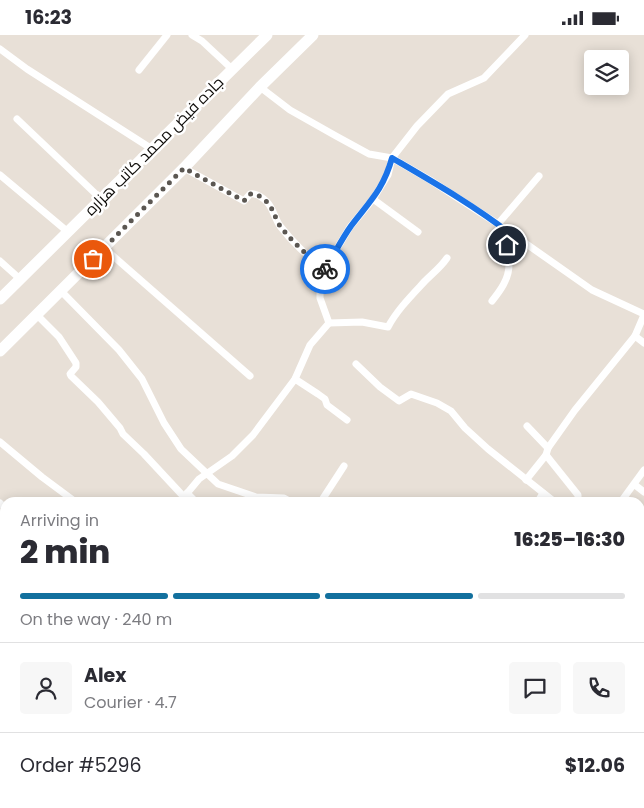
<!DOCTYPE html>
<html lang="en">
<head>
<meta charset="utf-8">
<style>
	body { margin:0; font-family:Poppins,Cairo,sans-serif; background:#f7f7f7; color:#2b2b33; height:100vh; display:flex; flex-direction:column; font-size:19px; white-space:nowrap }
	* { box-sizing:border-box; margin:0 }
	p { font-size:16px; color:#7c7c81 }
	.icon { flex:none; width:28px; height:28px; fill:none; stroke:currentColor; stroke-width:2; stroke-linecap:round; stroke-linejoin:round }
	.map { position:relative; flex:1; overflow:hidden }
	.panel { position:absolute; left:0px; top:462px; width:645px; height:311px; display:flex; flex-direction:column; background:#fff; border-radius:15px 15px 0 0; box-shadow:0 2px 12px #0003 }
	.panel>* { flex:none }
	.tools { position:absolute; left:584px; top:15px; display:grid; gap:10px }
	.tools a { display:grid; place-items:center; width:45px; height:45px; border-radius:5px; background:#fff; box-shadow:0 2px 12px #0003; font-size:25px }
	.pin { position:absolute; display:grid; place-items:center; width:42px; height:42px; color:#fff; margin:-21px; border:2px solid #fff; border-radius:50%; box-shadow:0 1px 5px #0007 }
	.courier { position:absolute; display:grid; place-items:center; width:50px; height:50px; margin:-25px; border:4px solid #1a73e8; border-radius:50%; background:#fff; color:#222; box-shadow:0 1px 6px #0007 }
	.head em { font-style:normal; font-weight:800 }
	.head div { display:flex; flex-direction:column-reverse }
	.head { display:flex; align-items:center; justify-content:space-between; height:85px; padding:0 20px }
	h1 { font-size:32px; font-weight:800; line-height:38px }
	.bar { display:grid; grid-template-columns:repeat(4,1fr); gap:8px 5px; align-content:center; height:60px; padding:0 20px }
	.bar i { height:6px; border-radius:4px; background:#e1e1e2 }
	.bar .active { background:#12709e }
	.bar p { grid-column:span 4 }
	.line { display:flex; align-items:center; gap:12px; padding:0 20px; border-top:1px solid #e1e1e2 }
	.line div { flex:1 }
	.round { display:grid; place-items:center; flex:none; width:52px; height:52px; border-radius:5px; background:#f7f7f7 }
	.status { display:flex; justify-content:space-between; align-items:center; height:35px; padding:0 25px; background:#fff; direction:ltr }
	.status svg { height:14px; fill:currentColor }
	.map>svg:first-child { display:block }
	.lines { fill:none; stroke-linecap:round; stroke-linejoin:round }
	.street { stroke:#fff; stroke-width:7 }
	.primary { stroke:#fff; stroke-width:11 }
	.done { stroke:#5b5752; stroke-width:5; stroke-dasharray:0 9 }
	.route { stroke:#1a73e8; stroke-width:6 }
	.labels { text-anchor:middle; dominant-baseline:central; stroke-width:5; stroke-linejoin:round; paint-order:stroke }
	.street-label { font-size:16px; fill:#0f0d0a; stroke:#fff }
</style>
</head>
<body>
<div class="status"><b>16:23</b><svg viewBox="0 0 49 12"><path d="M0 12V9h3v3zM5 12V6h3v6zM10 12V3h3v9zM15 12V0h3v12zM26 1h20v11H26zM47 4h2v5h-2z"/></svg></div>
<div class="map">
<svg width="644" height="773" viewBox="0 0 644 773">
	<rect width="100%" height="100%" fill="#e8e0d7"/>
	<g class="lines">
		<g class="street">
			<path d="M 192,0 L 202,6 L 232,34"/>
			<path d="M 0,14 L 27,34 L 152,114"/>
			<path d="M 139,35 L 167,0"/>
			<path d="M 260,52 L 290,75 L 336,101 L 369,119 L 392,123 L 430,145 L 498,189 L 592,255 L 644,279"/>
			<path d="M 17,84 L 100,163"/>
			<path d="M 184,133 L 244,166 L 250,159 C 256,158 262,162 267,167 C 273,173 275,184 280,191 C 293,208 308,221 324,235"/>
			<path d="M 0,140 L 68,197"/>
			<path d="M 373,164 L 418,197"/>
			<path d="M 498,189 L 539,141"/>
			<path d="M 104,213 L 250,341"/>
			<path d="M 0,226 L 20,244"/>
			<path d="M 61,256 L 119,315 L 142,344 L 164,388 L 181,414 L 218,449 L 256,462 L 284,463 L 293,468"/>
			<path d="M 492,266 C 500,256 509,244 509,230 C 510,215 503,217 513,200"/>
			<path d="M 37,280 L 59,302 L 76,328 L 76,332 L 70,339 L 71,341 L 98,367 L 120,393 L 123,399 L 144,419 L 184,462"/>
			<path d="M 329,288 L 362,287 L 388,292 C 397,275 412,260 425,246 C 433,238 441,232 447,223"/>
			<path d="M 635,301 L 644,308"/>
			<path d="M 356,329 L 380,352 L 399,366 L 411,359 L 437,368 L 451,376 L 465,393 L 488,414 L 556,468"/>
			<path d="M 295,344 L 318,359 L 325,364 L 327,370 L 347,385"/>
			<path d="M 527,391 L 548,413"/>
			<path d="M 0,407 L 42,442 L 77,468"/>
			<path d="M 546,420 L 578,460 L 578,468"/>
			<path d="M 526,445 L 546,420 L 548,413 L 575,375 L 635,301 L 644,280"/>
			<path d="M 635,450 L 644,457"/>
			<path d="M 187,458 L 197,468"/>
			<path d="M 0,468 L 5,473"/>
			<path d="M 179,468 L 199,444 L 232,421 L 253,400 L 295,344 L 310,310 L 329,288 L 320,263 L 320,246 L 324,235 L 350,192 L 373,164 L 388,140 L 392,123 L 417,91 L 448,59 L 484,43 L 525,0"/>
			<path d="M 320,468 L 344,431"/>
			<path d="M 537,468 L 543,458"/>
			<path d="M 620,468 L 644,435"/>
			<path d="M 640,504 L 644,507"/>
			<path d="M 0,538 L 5,543"/>
			<path d="M 640,582 L 644,584"/>
			<path d="M 0,589 L 5,591"/>
			<path d="M 0,761 L 5,768"/>
			<path d="M 45,769 L 49,773"/>
			<path d="M 273,769 L 276,773"/>
			<path d="M 379,769 L 383,773"/>
			<path d="M 620,769 L 625,773"/>
			<path d="M 25,773 L 29,769"/>
			<path d="M 640,773 L 644,766"/>
		</g>
		<g class="primary">
			<path d="M 0,264 L 267,0"/>
			<path d="M 0,316 L 184,133 L 260,52 L 313,0"/>
		</g>
	</g>
	<g class="lines">
		<path class="done" d="M 93,224 L 184,133 L 244,166 L 250,159 C 256,158 262,162 267,167 C 273,173 275,183 280,191 C 293,208 309,221 324,235 L 325,234"/>
		<path class="route" d="M 325,234 C 334,220 341,205 351,191 C 370,166 383,155 392,123 C 433,147 475,171 512,200 L 507,210"/>
	</g>
	<g class="labels">
		<g class="street-label">
			<text transform="translate(154 111) rotate(-45)">جاده فیض محمد کاتب هزاره</text>
		</g>
	</g>
</svg>
<div class="tools">
<a><svg class="icon" aria-label="layers" viewBox="0 0 24 24"><path d="M12 4l9 5-9 5-9-5zM3 14l9 5 9-5"/></svg></a>
</div>
<div class="pin" style="left:93px;top:224px;background:#ea580c"><svg class="icon" aria-label="bag" viewBox="0 0 24 24"><path d="M5 8h14l-1 12H6zM9 8a3 3 0 0 1 6 0"/></svg></div>
<div class="pin" style="left:507px;top:210px;background:#1f2937"><svg class="icon" aria-label="home" viewBox="0 0 24 24"><path d="M3 11l9-7 9 7M6 9v11h12V9"/></svg></div>
<div class="courier" style="left:325px;top:234px"><svg class="icon" aria-label="bike" viewBox="0 0 24 24"><circle cx="6" cy="16" r="4"/><circle cx="18" cy="16" r="4"/><path d="M6 16l4-8h5l3 8M10 8l3 8H6M13 5h3"/></svg></div>
<section class="panel">
<div class="head"><div><h1>2 min</h1><p>Arriving in</p></div><em>16:25–16:30</em></div>
<div class="bar"><i class="active"></i><i class="active"></i><i class="active"></i><i></i><p>On the way · 240 m</p></div>
<div class="line" style="height:90px"><a class="round"><svg class="icon" aria-label="person" viewBox="0 0 24 24"><circle cx="12" cy="8" r="4"/><path d="M4 21q1-7 8-7t8 7"/></svg></a><div><b>Alex</b><p>Courier · 4.7</p></div><a class="round"><svg class="icon" aria-label="chat" viewBox="0 0 24 24"><path d="M4 5h16v11H9l-5 4z"/></svg></a><a class="round"><svg class="icon" aria-label="phone" viewBox="0 0 24 24"><path d="M5 4h4l2 5-3 2q2 4 5 5l2-3 5 2v4C11 20 4 13 5 4z"/></svg></a></div>
<div class="line" style="height:65px"><div>Order #5296</div><b>$12.06</b></div>
</section>
</div>
</body>
</html>
